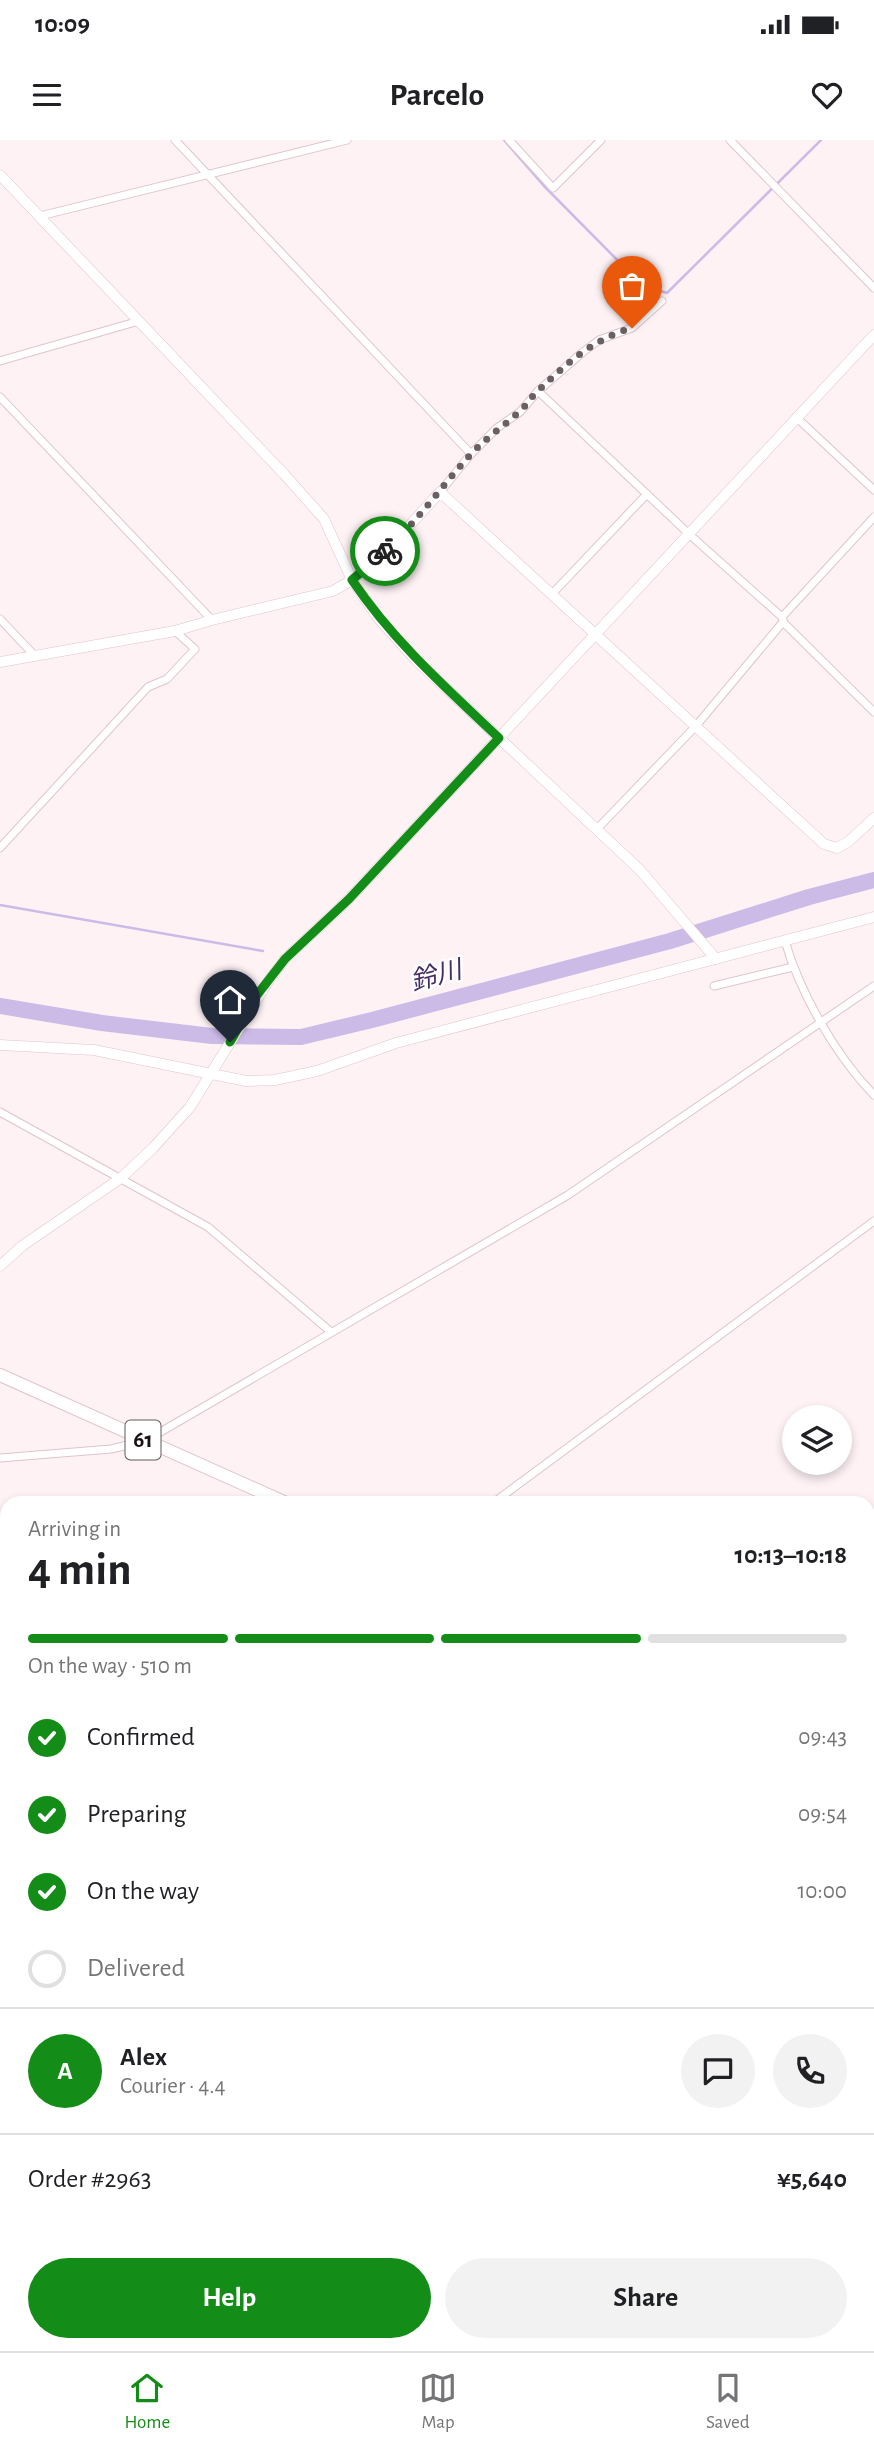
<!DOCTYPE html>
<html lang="en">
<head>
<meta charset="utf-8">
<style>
	body { margin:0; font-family:"Alegreya Sans","Noto Sans JP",sans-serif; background:#f2f2f2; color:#202124; height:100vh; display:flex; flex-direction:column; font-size:26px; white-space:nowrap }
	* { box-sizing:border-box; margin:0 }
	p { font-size:23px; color:#757577 }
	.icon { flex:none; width:38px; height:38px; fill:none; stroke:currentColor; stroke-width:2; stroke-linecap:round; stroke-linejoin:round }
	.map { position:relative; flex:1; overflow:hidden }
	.drawer { position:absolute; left:0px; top:1356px; width:875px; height:856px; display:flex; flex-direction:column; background:#fff; border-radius:21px 21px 0 0; box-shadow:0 4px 10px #0003 }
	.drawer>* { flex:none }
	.tools { position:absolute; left:782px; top:1265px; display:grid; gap:14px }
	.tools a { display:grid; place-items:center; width:70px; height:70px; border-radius:50%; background:#fff; box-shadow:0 4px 10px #0003; font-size:35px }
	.pin { position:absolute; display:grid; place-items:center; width:60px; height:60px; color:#fff; margin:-72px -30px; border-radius:50% 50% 50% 0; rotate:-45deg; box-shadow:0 0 7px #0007 }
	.pin .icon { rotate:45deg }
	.courier { position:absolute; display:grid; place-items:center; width:70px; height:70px; margin:-35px; border:5px solid #138d18; border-radius:50%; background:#fff; color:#222; box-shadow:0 2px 9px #0007 }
	.head em { font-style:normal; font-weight:600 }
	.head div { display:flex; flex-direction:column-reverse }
	.head { display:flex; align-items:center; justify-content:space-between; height:119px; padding:0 28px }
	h1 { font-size:46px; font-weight:600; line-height:52px }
	.bar { display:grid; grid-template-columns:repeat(4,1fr); gap:10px 7px; align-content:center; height:84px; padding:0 28px }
	.bar i { height:9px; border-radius:5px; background:#e0e0e0 }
	.bar .selected { background:#138d18 }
	.bar p { grid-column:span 4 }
	.line { display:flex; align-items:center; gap:18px; padding:0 28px; border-top:2px solid #e0e0e0 }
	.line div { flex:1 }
	.round { display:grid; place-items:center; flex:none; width:74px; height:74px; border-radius:37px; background:#f2f2f2 }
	ol { padding:0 28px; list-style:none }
	li { display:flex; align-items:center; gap:21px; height:77px }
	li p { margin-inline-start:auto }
	li .icon { padding:7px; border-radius:50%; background:#138d18; color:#fff; stroke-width:4 }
	li:last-child { color:#757577 }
	li i { width:38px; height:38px; border:4px solid #e0e0e0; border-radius:50% }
	.button { display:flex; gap:14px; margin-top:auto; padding:14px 28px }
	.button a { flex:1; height:80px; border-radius:42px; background:#138d18; color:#fff; font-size:28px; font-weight:600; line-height:80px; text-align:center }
	.button a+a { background:#f2f2f2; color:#202124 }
	.status { display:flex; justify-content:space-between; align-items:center; height:49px; padding:0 35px; background:#fff; direction:ltr }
	.status svg { height:19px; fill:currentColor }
	header { display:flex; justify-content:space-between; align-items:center; height:91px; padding:0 28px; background:#fff; font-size:32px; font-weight:600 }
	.tabs { display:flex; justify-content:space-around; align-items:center; height:98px; border-top:2px solid #e0e0e0; background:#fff; font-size:19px; color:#757577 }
	.tabs a { display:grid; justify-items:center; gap:4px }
	.tabs .selected { color:#138d18 }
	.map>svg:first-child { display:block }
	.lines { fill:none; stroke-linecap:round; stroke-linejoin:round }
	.stream { stroke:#ccbbe7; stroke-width:2.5 }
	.river { stroke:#ccbbe7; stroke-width:16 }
	.minor-casing { stroke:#e1c4cb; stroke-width:9 }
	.tertiary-casing { stroke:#e1c4cb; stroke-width:11 }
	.secondary-casing { stroke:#e1c4cb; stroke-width:12 }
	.primary-casing { stroke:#e1c4cb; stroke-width:14 }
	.minor { stroke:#fff; stroke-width:7 }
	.tertiary { stroke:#fff; stroke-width:10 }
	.secondary { stroke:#fff; stroke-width:10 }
	.primary { stroke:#fff; stroke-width:12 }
	.done { stroke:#6a6063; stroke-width:7; stroke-dasharray:0 12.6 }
	.route { stroke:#138d18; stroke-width:9 }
	.labels { text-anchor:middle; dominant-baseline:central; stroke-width:5; stroke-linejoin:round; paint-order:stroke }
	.shield { fill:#fff; stroke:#5f585a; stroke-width:2 }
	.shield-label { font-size:23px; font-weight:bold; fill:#1b1114 }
	.water-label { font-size:26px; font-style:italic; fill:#462d63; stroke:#fff }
</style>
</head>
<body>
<div class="status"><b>10:09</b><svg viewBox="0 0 49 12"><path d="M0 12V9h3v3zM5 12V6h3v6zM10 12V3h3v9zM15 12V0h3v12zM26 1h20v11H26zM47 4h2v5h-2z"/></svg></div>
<header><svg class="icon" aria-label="menu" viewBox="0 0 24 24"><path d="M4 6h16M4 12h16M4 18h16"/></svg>Parcelo<svg class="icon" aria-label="heart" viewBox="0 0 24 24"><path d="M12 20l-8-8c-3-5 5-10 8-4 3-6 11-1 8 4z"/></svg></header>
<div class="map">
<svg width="874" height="2211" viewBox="0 0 874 2211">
	<rect width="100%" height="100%" fill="#fef2f5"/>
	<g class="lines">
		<g class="stream">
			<path d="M 504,0 L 544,46 L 642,145 L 667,153 L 821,0"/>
			<path d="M 0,765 L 263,811"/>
			<path d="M 868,1496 L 874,1492"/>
			<path d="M 868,1521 L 874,1522"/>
			<path d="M 0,1918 L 7,1909"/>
		</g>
		<path class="river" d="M 0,866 L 102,883 L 212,896 L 301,897 L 372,880 L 670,801 L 809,757 L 874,740"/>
		<g class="minor-casing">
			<g id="minor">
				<path d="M 175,0 L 471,314"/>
				<path d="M 509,0 L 553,48 L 601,0"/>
				<path d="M 730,0 L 874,148"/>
				<path d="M 40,76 L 347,0"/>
				<path d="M 0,221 L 139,181"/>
				<path d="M 538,251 L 583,212 L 599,200 L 632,188 L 662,161"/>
				<path d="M 0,257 L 212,480"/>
				<path d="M 796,277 L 874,350"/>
				<path d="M 440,352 L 471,314 L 497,288 L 520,272 L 538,251 L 690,395 L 782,477"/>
				<path d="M 552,454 L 647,354"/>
				<path d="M 0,479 L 34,515"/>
				<path d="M 783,480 L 782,477 L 874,377"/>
				<path d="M 598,688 L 695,587 L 783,482 L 874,572"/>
				<path d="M 0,708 L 148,547 L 167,539 L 195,509 L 175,491"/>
				<path d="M 785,801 C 800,853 836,916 874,955"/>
				<path d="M 714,846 L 793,827"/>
				<path d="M 0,972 L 208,1087 L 331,1192"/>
				<path d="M 0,1318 L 111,1309 L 145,1301 L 568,1055 L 874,846"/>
				<path d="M 493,1363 L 874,1081"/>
				<path d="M 868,2083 L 874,2085"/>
				<path d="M 76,2211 L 81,2205"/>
				<path d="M 246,2211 L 250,2205"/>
				<path d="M 465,2211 L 466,2205"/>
				<path d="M 793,2211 L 793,2205"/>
			</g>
		</g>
		<g class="tertiary-casing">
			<g id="tertiary">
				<path d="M 0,35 L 284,334 L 324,379 L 352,440 L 378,478 L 416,520 L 640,730 L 716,819"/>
				<path d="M 0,522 L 175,491 L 212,480 L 333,451 L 352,440 L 391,406 L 440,352 L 824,704 L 837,708 L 848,702 L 874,678"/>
				<path d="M 0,905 L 94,910 L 246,941 L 275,940 L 317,931 L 396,903 L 874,777"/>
				<path d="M 0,1126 L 22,1106 L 121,1038 L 153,1008 L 190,967 L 269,840 L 285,819 L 349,759 L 874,195"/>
				<path d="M 868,1403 L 874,1399"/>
			</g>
		</g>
		<g class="secondary-casing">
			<g id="secondary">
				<path d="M 0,2046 L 7,2052"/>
				<path d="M 201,2205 L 208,2211"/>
			</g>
		</g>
		<g class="primary-casing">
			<g id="primary">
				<path d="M 0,1235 L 286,1363"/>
				<path d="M 868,1625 L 874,1628"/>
			</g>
		</g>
		<use href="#minor" class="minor"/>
		<use href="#tertiary" class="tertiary"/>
		<use href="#secondary" class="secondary"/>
		<use href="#primary" class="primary"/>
	</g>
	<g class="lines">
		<path class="done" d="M 385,411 C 418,381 443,344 474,311 C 489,296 502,287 518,273 C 524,269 527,262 532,257 C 561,228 592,199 632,188"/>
		<path class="route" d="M 230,902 L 257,855 L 285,819 L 349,759 L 499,598 C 446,548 394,502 352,440 L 385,411"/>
	</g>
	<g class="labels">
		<rect class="shield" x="125.5" y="1280.5" width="35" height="39" rx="5"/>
		<g class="shield-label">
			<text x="143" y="1300">61</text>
		</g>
		<g class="water-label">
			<text transform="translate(436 836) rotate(-15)">鈴川</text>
		</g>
	</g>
</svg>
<div class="tools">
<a><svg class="icon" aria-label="layers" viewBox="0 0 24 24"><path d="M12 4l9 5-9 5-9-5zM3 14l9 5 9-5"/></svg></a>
</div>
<div class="pin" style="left:632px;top:188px;background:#ea580c"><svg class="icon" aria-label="bag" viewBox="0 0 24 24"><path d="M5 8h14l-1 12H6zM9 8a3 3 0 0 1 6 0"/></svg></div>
<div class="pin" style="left:230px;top:902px;background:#1f2937"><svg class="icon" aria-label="home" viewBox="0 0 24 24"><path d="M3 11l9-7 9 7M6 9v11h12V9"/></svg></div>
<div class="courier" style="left:385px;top:411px"><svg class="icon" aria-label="bike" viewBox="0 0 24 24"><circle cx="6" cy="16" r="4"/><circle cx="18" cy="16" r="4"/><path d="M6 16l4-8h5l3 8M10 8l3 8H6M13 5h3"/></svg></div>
<section class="drawer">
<div class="head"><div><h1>4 min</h1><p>Arriving in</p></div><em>10:13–10:18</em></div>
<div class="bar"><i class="selected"></i><i class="selected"></i><i class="selected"></i><i></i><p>On the way · 510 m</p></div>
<ol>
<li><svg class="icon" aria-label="check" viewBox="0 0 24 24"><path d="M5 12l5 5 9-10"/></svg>Confirmed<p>09:43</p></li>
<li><svg class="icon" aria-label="check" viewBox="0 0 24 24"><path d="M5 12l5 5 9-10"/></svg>Preparing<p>09:54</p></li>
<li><svg class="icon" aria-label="check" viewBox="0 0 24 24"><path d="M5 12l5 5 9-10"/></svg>On the way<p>10:00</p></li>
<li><i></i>Delivered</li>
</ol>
<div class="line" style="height:126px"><b class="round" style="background:#138d18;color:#fff">A</b><div><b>Alex</b><p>Courier · 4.4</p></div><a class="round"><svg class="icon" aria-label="chat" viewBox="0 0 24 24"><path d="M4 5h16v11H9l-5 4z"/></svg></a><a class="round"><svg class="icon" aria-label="phone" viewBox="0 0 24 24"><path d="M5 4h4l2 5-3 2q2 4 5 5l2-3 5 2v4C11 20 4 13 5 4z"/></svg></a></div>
<div class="line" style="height:91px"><div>Order #2963</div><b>¥5,640</b></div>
<div class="button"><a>Help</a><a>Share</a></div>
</section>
</div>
<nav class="tabs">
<a class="selected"><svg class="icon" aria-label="home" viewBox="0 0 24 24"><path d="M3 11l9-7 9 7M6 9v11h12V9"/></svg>Home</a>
<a><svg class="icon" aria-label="map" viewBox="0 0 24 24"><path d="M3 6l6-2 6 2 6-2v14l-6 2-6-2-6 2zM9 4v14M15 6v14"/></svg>Map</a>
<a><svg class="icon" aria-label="saved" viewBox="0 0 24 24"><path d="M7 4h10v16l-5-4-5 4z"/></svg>Saved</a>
</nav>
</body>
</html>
